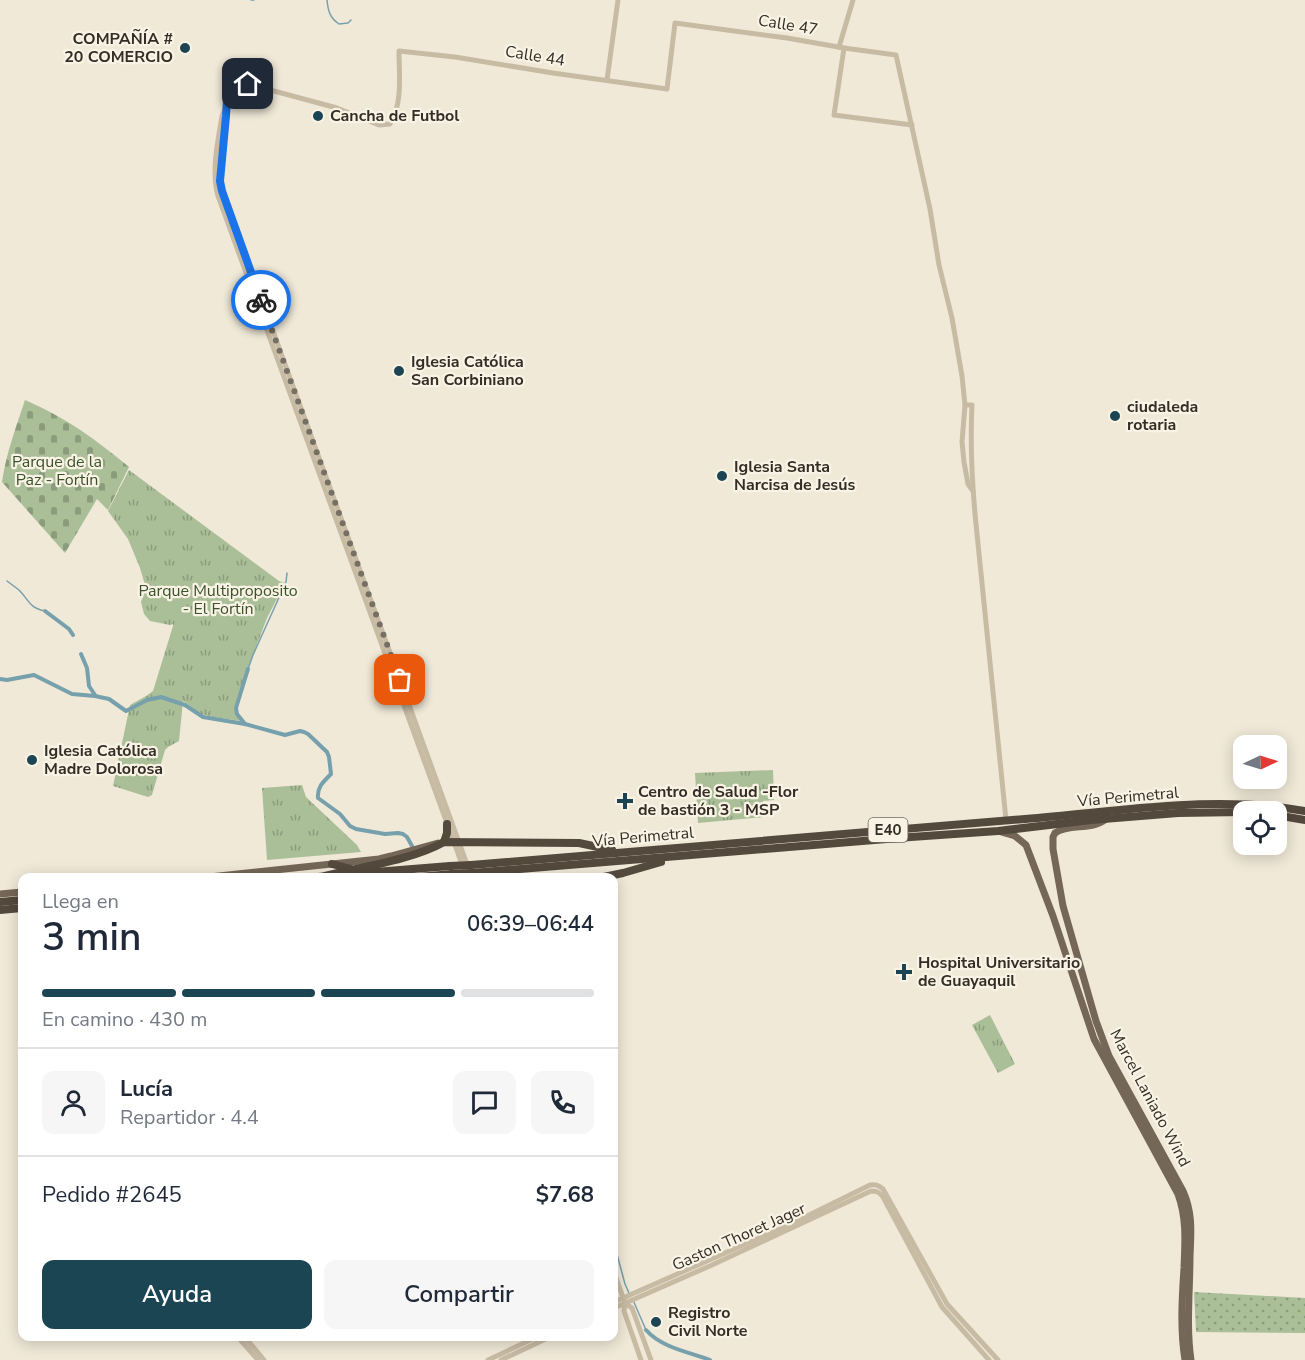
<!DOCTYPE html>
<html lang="es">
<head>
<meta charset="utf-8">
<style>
	body { margin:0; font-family:"Nunito Sans",sans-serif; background:#f6f6f7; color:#1f2937; height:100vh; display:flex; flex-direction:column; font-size:22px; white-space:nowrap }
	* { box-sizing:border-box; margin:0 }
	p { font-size:20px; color:#747a83 }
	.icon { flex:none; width:33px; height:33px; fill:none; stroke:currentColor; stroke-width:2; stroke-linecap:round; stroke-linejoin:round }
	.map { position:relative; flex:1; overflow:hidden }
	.side { position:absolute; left:18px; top:873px; width:600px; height:468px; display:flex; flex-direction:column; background:#fff; border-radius:12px; box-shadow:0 3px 15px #0003 }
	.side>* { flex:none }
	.needle { width:39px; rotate:86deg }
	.controls { position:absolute; left:1233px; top:735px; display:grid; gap:12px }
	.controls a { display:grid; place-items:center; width:54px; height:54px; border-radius:12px; background:#fff; box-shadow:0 3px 15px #0003; font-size:30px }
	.pin { position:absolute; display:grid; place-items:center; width:51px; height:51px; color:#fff; margin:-26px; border-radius:12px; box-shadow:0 3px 9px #0006 }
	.courier { position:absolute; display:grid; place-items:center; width:60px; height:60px; margin:-30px; border:4px solid #1a73e8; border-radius:50%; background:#fff; color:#222; box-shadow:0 2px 8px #0007 }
	.headline em { font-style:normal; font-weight:600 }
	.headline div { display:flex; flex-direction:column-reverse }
	.headline { display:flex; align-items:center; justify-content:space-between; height:102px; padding:0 24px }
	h1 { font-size:39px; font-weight:600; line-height:45px }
	.bar { display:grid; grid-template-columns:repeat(4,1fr); gap:9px 6px; align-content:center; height:72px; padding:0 24px }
	.bar i { height:8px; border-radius:4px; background:#e0e1e3 }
	.bar .active { background:#1c4554 }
	.bar p { grid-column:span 4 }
	.line { display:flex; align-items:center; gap:15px; padding:0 24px; border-top:2px solid #e0e1e3 }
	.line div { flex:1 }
	.round { display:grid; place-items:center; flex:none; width:63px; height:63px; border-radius:12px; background:#f6f6f7 }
	.cta { display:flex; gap:12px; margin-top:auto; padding:12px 24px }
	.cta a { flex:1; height:69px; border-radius:12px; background:#1c4554; color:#fff; font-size:24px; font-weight:600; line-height:69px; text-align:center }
	.cta a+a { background:#f6f6f7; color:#1f2937 }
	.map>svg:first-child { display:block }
	.grass { fill:url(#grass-dots) }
	.cemetery { fill:url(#cemetery-stones) }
	.park { fill:url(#park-tufts) }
	.garden { fill:#aabf98 }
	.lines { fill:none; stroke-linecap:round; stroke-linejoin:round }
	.stream { stroke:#77a0ad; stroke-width:1.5 }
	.canal { stroke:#77a0ad; stroke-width:4 }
	.minor { stroke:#c8bba4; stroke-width:5 }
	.major { stroke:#756757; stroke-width:7 }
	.highway { stroke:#54493d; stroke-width:8 }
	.highway-bridge { stroke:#54493d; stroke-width:8 }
	.done { stroke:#756f64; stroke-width:6; stroke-dasharray:0 10.8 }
	.route { stroke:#1a73e8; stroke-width:8 }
	.poi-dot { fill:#1c4554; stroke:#f8f3e4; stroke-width:2 }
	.labels { text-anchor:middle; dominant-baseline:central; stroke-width:4.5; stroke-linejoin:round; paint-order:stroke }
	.shield { fill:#f8f3e4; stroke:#6e685f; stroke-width:1.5 }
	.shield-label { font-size:15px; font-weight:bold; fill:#332d26 }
	.street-label { font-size:16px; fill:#332d26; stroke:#f8f3e4 }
	.poi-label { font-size:16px; font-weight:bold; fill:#332d26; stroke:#f8f3e4; text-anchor:start }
	.park-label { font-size:16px; fill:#3b512a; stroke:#f8f3e4 }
</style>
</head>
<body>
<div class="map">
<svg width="1305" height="1360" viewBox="0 0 1305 1360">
	<defs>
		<pattern id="grass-dots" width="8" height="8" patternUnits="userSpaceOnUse" patternTransform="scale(1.5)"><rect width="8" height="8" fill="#aabf98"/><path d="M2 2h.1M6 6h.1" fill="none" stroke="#8b9c7c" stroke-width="1.8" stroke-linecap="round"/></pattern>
		<pattern id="cemetery-stones" width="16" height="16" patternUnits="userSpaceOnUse" patternTransform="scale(1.5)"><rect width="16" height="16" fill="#aabf98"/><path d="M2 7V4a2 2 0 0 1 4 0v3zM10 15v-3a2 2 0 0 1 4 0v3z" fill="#8b9c7c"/></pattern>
		<pattern id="park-tufts" width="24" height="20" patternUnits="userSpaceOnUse" patternTransform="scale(1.5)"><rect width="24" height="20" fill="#aabf98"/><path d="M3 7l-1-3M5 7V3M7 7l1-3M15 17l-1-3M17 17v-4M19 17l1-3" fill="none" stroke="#8b9c7c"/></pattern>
	</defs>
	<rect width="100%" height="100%" fill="#f0e9d8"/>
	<path class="grass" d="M 1194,1292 L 1305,1298 L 1305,1333 L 1196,1332 Z"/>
	<path class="cemetery" d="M 25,400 C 67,418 95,439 129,467 L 108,510 L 97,499 L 65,553 L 2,482 C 6,454 16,427 25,400 Z"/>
	<g class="park">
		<path d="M 129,470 L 279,581 L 285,583 L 267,618 L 242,684 L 235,709 L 237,715 L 241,721 L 213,717 L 201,714 L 183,701 L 179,741 L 168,747 L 165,750 L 152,795 L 148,797 L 113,786 L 130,705 L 146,696 L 153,691 L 173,626 L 173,624 L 170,625 L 150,621 L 144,614 L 141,602 L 146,588 L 140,568 L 128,539 L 108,511 Z"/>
		<path d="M 773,770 L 774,800 L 763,801 L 764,817 L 698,823 L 695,773 Z"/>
		<path d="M 302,785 L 306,797 L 357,845 L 361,852 L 267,860 L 262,788 Z"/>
		<path d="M 990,1015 L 1015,1064 L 998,1073 L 972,1025 Z"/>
	</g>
	<path class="garden" d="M 734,778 L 736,797 L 706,800 L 704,781 Z"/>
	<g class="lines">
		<g class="stream">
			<path d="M 251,0 L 254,0"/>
			<path d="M 327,0 C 328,11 330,18 339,24 L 348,23 L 351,20"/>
			<path d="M 7,581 C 11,584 15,587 19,590 C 29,600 29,608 45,611"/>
			<path d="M 248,669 L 253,655 L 286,582 L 287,573"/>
			<path d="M 614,1243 L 625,1284 L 629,1293"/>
			<path d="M 633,1300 L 646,1330"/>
		</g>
		<g class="canal">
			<path d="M 45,611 L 69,629 L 73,635"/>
			<path d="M 81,654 L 87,668 L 89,686 L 95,695"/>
			<path d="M 0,679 L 7,680 L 34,675 L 72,694 L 95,696 L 109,699 L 126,711 L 147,700 L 161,697 L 185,705 L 203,717 L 245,724 L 285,735 L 300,731 L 304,732 L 308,734 L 327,752 L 329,757 L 331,774 C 323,782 317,787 318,798 L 340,814 L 350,826 L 356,829 L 385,834 L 398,833 L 403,834 L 407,837 L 412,846"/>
			<path d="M 245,724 L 237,714 L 236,708 L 248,669"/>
			<path d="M 646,1330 C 662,1348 689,1352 710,1360"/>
		</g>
		<g class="minor">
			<path d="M 839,47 L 853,0"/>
			<path d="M 844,48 L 834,115 L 912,125"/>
			<path d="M 607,80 L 618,0"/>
			<path d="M 225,109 L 222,116 C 218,141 211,171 218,196 L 467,878"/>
			<path d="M 965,405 L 972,405 C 970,445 972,484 976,524 L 1006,820"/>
			<path d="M 472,878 L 222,191 L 220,172 L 226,116 C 225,98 226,83 248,84 L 337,108 L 379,125 L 390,124 C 403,103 399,75 399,51 L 455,57 L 553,73 L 667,89 L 675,23 L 787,38 L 844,48 L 896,55 L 930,209 L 939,265 L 952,318 L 962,376 L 965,405 L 962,442 L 964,462 L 968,484 L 973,491"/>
			<path d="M 614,1272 L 625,1303 L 624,1311 L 641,1360"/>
			<path d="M 614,1302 L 793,1223 L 870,1185 C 876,1184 878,1185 883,1189 L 947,1304 L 998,1360"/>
			<path d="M 625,1303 L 632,1308 L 651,1360"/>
			<path d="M 614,1308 L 712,1265 L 871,1191 C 877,1191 879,1192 883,1197 L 942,1307 L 989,1360"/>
			<path d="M 237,1336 L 258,1360"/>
			<path d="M 244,1336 L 264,1360"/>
			<path d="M 488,1360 L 539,1336"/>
			<path d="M 501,1360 L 552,1336"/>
		</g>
		<g class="major">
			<path d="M 1106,819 C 1091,831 1070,823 1055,833 L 1053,837 L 1053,849 L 1063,906 L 1096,1021 L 1109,1056 L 1183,1191 C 1193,1213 1191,1233 1190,1256 C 1190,1290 1186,1326 1191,1360"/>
			<path d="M 998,831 L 1015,836 L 1026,845 L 1053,916 L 1094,1039 L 1178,1194 C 1187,1219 1185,1242 1184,1268 C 1182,1298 1180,1329 1185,1360"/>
			<path d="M 200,878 L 379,859 L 391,856 L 438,843"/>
			<path d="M 0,894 L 22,892"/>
		</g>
		<g class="highway">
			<path d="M 1276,815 L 1305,820"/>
			<path d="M 444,842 L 447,833 L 447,824"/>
			<path d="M 332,864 L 351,869"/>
			<path d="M 471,865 C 656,849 841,834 1025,819 C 1118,812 1213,794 1305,811"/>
			<path d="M 472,873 L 911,837 L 998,831 L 1091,820 L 1178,813 L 1244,812"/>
			<path d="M 350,874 L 450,866"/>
			<path d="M 325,876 C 361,867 412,860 444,842 L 579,843 L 612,850"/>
			<path d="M 307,878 L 329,876"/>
			<path d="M 408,878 L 452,874"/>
			<path d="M 599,878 L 623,873 L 661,862"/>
			<path d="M 0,902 L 22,900"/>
			<path d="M 0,910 L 22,908"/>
		</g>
		<g class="highway-bridge">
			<path d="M 450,866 L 471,865"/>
			<path d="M 452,874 L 472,873"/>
		</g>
	</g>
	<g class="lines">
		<path class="done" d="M 261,300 L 400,680"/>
		<path class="route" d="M 248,84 L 238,84 L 232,87 L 227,99 L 226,116 L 220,181 L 222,191 L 261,300"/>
	</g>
	<g class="poi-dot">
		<circle cx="185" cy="48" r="6"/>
		<circle cx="318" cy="116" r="6"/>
		<circle cx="399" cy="371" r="6"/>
		<circle cx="1115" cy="416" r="6"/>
		<circle cx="722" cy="476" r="6"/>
		<circle cx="32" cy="760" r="6"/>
		<path d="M622 792h6v6h6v6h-6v6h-6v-6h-6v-6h6z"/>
		<path d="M901 963h6v6h6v6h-6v6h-6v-6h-6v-6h6z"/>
		<circle cx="656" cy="1322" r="6"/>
	</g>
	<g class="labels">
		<rect class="shield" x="868.5" y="818" width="39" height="24" rx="4.5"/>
		<g class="shield-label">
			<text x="888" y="830">E40</text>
		</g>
		<g class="street-label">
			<text transform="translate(788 25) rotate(9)">Calle 47</text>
			<text transform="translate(535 56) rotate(9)">Calle 44</text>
			<text transform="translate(1128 797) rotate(-5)">Vía Perimetral</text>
			<text transform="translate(643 837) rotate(-5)">Vía Perimetral</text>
			<text transform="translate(1150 1098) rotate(62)">Marcel Laniado Wind</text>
			<text transform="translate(739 1237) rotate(-24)">Gaston Thoret Jager</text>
		</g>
		<g class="poi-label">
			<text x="173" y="39" text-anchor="end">COMPAÑÍA #<tspan x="173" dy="18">20 COMERCIO</tspan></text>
			<text x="330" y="116">Cancha de Futbol</text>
			<text x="411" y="362">Iglesia Católica<tspan x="411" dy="18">San Corbiniano</tspan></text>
			<text x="1127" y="407">ciudaleda<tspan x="1127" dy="18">rotaria</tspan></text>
			<text x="734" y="467">Iglesia Santa<tspan x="734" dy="18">Narcisa de Jesús</tspan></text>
			<text x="44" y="751">Iglesia Católica<tspan x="44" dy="18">Madre Dolorosa</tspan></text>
			<text x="638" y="792">Centro de Salud -Flor<tspan x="638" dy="18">de bastión 3 - MSP</tspan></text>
			<text x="918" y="963">Hospital Universitario<tspan x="918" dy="18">de Guayaquil</tspan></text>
			<text x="668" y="1313">Registro<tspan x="668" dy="18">Civil Norte</tspan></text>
		</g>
		<g class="park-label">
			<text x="57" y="462">Parque de la<tspan x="57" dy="18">Paz - Fortín</tspan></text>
			<text x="218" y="591">Parque Multiproposito<tspan x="218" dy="18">- El Fortín</tspan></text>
		</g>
	</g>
</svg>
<div class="controls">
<a><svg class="needle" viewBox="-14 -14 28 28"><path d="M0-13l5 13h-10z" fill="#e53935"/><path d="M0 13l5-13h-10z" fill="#747a83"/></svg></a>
<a><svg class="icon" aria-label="locate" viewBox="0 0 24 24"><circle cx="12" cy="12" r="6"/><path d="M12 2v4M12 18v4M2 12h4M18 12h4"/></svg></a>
</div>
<div class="pin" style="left:400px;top:680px;background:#ea580c"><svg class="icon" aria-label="bag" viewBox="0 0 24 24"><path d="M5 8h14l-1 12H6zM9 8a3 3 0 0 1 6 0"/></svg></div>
<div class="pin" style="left:248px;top:84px;background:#1f2937"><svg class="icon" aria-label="home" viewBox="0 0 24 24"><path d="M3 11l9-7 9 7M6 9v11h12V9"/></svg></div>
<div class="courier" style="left:261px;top:300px"><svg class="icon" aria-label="bike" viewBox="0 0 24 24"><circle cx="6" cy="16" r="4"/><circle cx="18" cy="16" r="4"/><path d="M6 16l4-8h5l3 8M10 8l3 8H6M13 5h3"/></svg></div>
<section class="side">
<div class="headline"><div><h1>3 min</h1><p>Llega en</p></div><em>06:39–06:44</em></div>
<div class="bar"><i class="active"></i><i class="active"></i><i class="active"></i><i></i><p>En camino · 430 m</p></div>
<div class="line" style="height:108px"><a class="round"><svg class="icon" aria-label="person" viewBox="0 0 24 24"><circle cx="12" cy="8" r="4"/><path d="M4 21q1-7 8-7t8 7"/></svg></a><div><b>Lucía</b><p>Repartidor · 4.4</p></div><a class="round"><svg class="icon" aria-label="chat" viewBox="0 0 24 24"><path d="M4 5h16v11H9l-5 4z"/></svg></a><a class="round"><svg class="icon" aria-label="phone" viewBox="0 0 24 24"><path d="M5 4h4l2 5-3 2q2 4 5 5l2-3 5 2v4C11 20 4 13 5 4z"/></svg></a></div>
<div class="line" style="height:78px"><div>Pedido #2645</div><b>$7.68</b></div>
<div class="cta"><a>Ayuda</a><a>Compartir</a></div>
</section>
</div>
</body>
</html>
